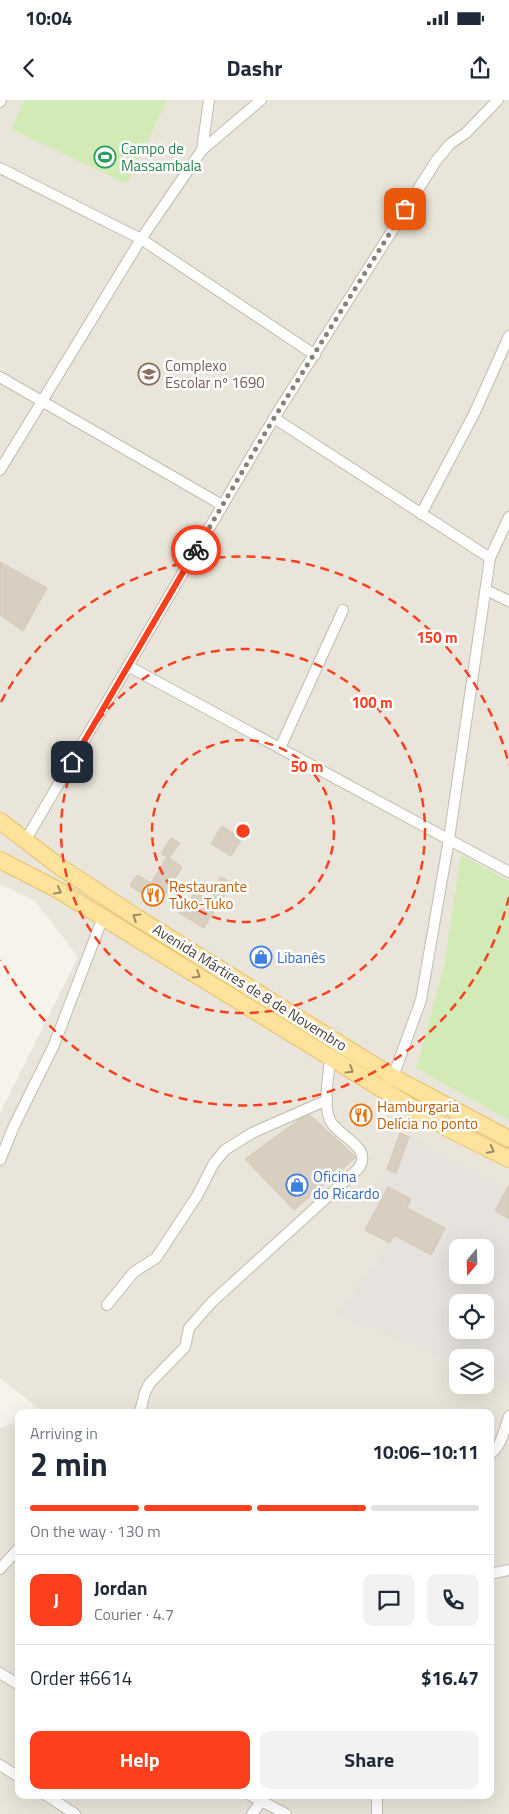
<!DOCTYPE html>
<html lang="en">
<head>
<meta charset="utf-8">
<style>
	body { margin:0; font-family:"Titillium Web",sans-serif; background:#f2f2f3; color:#1f2937; height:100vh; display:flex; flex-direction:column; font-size:19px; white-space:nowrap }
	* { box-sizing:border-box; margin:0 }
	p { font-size:16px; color:#747a83 }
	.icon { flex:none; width:28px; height:28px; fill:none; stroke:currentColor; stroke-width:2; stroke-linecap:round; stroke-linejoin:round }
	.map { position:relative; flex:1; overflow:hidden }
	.drawer { position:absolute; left:15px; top:1309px; width:479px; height:390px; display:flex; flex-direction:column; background:#fff; border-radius:10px; box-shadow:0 5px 20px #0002 }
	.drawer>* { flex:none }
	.needle { width:32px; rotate:199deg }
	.tools { position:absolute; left:449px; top:1139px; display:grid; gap:10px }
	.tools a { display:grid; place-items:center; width:45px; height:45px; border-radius:10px; background:#fff; box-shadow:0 5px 20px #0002; font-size:25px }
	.pin { position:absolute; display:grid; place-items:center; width:42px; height:42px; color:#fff; margin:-21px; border-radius:10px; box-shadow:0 2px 8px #0006 }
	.courier { position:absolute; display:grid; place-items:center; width:50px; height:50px; margin:-25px; border:4px solid #fc3f1d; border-radius:50%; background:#fff; color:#222; box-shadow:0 1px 6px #0007 }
	.summary em { font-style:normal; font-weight:700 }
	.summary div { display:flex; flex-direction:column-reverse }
	.summary { display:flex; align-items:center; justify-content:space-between; height:85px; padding:0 15px }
	h1 { font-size:32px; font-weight:700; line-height:38px }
	.bar { display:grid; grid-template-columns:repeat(4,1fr); gap:8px 5px; align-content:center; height:60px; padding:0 15px }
	.bar i { height:6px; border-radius:4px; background:#e0e1e3 }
	.bar .active { background:#fc3f1d }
	.bar p { grid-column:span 4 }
	.line { display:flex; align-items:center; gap:12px; padding:0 15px; border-top:1px solid #e0e1e3 }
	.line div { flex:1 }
	.round { display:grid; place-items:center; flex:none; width:52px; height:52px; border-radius:10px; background:#f2f2f3 }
	.button { display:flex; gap:10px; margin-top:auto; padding:10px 15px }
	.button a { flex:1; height:58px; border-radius:10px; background:#fc3f1d; color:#fff; font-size:20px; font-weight:700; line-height:58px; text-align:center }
	.button a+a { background:#f2f2f3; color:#1f2937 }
	.status { display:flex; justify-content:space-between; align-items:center; height:35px; padding:0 25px; background:#fff; direction:ltr }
	.status svg { height:14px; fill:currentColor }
	header { display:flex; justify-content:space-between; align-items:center; height:65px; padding:0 15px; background:#fff; font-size:22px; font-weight:700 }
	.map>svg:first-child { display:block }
	.residential { fill:#eae5da; fill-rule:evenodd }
	.industrial { fill:#e6e2dd; fill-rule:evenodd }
	.green { fill:#d2eab5 }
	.building { fill:#d8cfc1; stroke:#d3c7b4 }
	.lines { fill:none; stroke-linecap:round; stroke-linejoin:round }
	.minor-casing { stroke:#c2bbae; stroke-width:12 }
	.primary-casing { stroke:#e6c16a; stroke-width:18 }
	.minor { stroke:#fff; stroke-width:10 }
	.primary { stroke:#ffe39c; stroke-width:16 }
	.oneway { stroke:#9c8c66 }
	.done { stroke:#878178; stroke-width:5; stroke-dasharray:0 9 }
	.route { stroke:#fc3f1d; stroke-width:6 }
	.ring { fill:none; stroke:#fc3f1d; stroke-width:2.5; stroke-dasharray:9 6 }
	.labels { text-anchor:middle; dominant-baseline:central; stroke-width:5; stroke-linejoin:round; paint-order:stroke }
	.leisure-label { font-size:15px; fill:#27864d; stroke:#fff; text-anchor:start }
	.education-label { font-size:15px; fill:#785e54; stroke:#fff; text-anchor:start }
	.food-label { font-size:15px; fill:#c56008; stroke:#fff; text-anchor:start }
	.shop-label { font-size:15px; fill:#366cbe; stroke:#fff; text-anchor:start }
	.street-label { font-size:15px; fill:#4b4439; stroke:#fff }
	.centre { fill:#fc3f1d; stroke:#fff; stroke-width:2.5 }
	.ring-label { font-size:15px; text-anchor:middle; font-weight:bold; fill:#fc3f1d; stroke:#fff; stroke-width:5; stroke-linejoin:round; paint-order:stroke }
</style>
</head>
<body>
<div class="status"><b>10:04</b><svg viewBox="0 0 49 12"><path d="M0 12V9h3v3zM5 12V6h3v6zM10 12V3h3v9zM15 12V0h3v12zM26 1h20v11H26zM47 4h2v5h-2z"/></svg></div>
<header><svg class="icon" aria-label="back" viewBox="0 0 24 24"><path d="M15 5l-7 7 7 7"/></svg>Dashr<svg class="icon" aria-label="share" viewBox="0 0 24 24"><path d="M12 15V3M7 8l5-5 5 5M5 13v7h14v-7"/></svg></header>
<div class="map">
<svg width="509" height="1714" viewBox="0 0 509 1714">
	<rect width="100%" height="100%" fill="#f6f3ec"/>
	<path class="residential" d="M 0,0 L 509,0 L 509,1714 L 0,1714 L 0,1328 L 19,1321 L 19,1695 L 490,1695 L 490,1312 L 43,1312 L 0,1278 L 0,1013 L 78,857 L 35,801 L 0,784 ZM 458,1148 L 485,1148 L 485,1175 L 458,1175 ZM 458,1202 L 485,1202 L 485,1230 L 458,1230 ZM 458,1258 L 485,1258 L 485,1285 L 458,1285 Z"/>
	<path class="industrial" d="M 400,1033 L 509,1088 L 509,1286 L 485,1276 L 485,1258 L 458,1258 L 457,1264 L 337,1213 L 390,1143 L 365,1130 ZM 458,1148 L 485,1148 L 485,1175 L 458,1175 ZM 458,1202 L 485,1202 L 485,1230 L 458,1230 Z"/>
	<g class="green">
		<path d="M 25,0 L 167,0 L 127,84 L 11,29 Z"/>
		<path d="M 461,755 L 509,781 L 509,1020 L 416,968 L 444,867 Z"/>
	</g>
	<g class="building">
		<path d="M 0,462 L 47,488 L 23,531 L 0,515 Z"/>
		<path d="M 222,726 L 242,739 L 231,756 L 211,744 Z"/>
		<path d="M 171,738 L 180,743 L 169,758 L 182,767 L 159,804 L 130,786 L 137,775 L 151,783 L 167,757 L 161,754 Z"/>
		<path d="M 221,777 L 232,783 L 204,828 L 179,813 L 185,802 L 188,804 L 195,792 L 207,799 Z"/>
		<path d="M 310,1015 L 355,1056 L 355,1058 L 294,1110 L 245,1059 L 300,1019 Z"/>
		<path d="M 400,1033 L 409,1037 L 396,1073 L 387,1069 Z"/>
		<path d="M 509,1085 L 509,1119 L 495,1111 Z"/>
		<path d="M 388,1087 L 411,1099 L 407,1108 L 445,1128 L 431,1155 L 394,1135 L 390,1143 L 365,1130 Z"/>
	</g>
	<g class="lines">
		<g class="minor-casing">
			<g id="minor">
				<path d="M 0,2 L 1,0"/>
				<path d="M 202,50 L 209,0"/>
				<path d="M 0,68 L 141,139 L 315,255"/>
				<path d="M 0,277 L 222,405"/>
				<path d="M 274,318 L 490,458"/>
				<path d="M 0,370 L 141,139 L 202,50 L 261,0"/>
				<path d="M 421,414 L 474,314 L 509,236"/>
				<path d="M 486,490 L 509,501"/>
				<path d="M 128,566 L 509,772"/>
				<path d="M 280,648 L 343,510"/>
				<path d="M 25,741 L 274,318 L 436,61 L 450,44 L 466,33 L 498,0"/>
				<path d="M 393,977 L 421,900 L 449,739 L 490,458 L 509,417"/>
				<path d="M 0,1060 L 14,1026 L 54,945 L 103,817"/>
				<path d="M 107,1205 L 134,1172 L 156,1158 L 197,1096 L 214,1063 L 225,1050 L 252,1033 L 327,1000"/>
				<path d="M 140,1312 L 145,1292 L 150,1283 L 185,1247 L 189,1228 L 212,1202 L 358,1069 C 374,1048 341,1038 331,1022 C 322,1007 329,975 330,958"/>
				<path d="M 490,1354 C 501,1348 505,1328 509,1316"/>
				<path d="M 0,1469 L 19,1448"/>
				<path d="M 490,1474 L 509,1470"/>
				<path d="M 0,1573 L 19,1585"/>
				<path d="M 0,1665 L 19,1677"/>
				<path d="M 46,1695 L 75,1714"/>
				<path d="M 250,1695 L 286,1714"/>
				<path d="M 252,1714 L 266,1695"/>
				<path d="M 377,1714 L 377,1695"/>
			</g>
		</g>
		<g class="primary-casing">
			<g id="primary">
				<path d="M 0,721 L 60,767 L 136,817 L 393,977 L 509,1039"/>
				<path d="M 0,760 L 60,791 L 393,996 L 449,1029 L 509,1059"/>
			</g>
		</g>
		<use href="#minor" class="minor"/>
		<use href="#primary" class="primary"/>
	</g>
	<defs><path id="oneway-chevron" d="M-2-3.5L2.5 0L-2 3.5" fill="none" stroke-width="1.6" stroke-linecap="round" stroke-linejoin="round" transform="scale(1.25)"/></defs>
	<g class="oneway">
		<use href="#oneway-chevron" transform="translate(58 791) rotate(29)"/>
		<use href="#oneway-chevron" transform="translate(136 817) rotate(-148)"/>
		<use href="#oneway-chevron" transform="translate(197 875) rotate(32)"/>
		<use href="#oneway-chevron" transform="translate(350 970) rotate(32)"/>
		<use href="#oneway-chevron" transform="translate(491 1050) rotate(27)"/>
	</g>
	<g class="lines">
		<path class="done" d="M 196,450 L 274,318 L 405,109"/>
		<path class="route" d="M 72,662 L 196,450"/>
	</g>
	<g class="ring">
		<circle cx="243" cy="731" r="91"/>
		<circle cx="243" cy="731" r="182"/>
		<path d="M509 797A274 274 0 0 1 1 860M1 602A274 274 0 0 1 509 665"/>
	</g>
	<defs>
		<g id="stadium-ring" transform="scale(1.125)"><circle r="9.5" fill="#fff" stroke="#2e9e5b" stroke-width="1.5"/><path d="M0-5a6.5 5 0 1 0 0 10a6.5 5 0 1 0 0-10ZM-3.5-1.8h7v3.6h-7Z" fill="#2e9e5b"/></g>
		<g id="school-ring" transform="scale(1.125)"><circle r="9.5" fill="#fff" stroke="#8d6e63" stroke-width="1.5"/><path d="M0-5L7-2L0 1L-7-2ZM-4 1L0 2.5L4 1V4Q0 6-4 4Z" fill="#8d6e63"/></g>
		<g id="restaurant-ring" transform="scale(1.125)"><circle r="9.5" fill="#fff" stroke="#e8710a" stroke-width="1.5"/><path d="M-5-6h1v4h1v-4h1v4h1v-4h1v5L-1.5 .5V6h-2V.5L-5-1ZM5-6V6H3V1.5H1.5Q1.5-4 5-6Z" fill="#e8710a"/></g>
		<g id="shop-ring" transform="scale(1.125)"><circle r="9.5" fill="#fff" stroke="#3f7fe0" stroke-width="1.5"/><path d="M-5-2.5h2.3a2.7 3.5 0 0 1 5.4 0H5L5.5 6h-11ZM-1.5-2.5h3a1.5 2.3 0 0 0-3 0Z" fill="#3f7fe0"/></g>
	</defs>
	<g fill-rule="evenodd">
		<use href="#stadium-ring" x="105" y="57"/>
		<use href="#school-ring" x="149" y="274"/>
		<use href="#restaurant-ring" x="153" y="795"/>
		<use href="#shop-ring" x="261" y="857"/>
		<use href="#restaurant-ring" x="361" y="1015"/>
		<use href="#shop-ring" x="297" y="1085"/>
	</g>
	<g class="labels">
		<g class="leisure-label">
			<text x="121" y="48">Campo de<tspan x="121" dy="17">Massambala</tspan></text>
		</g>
		<g class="education-label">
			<text x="165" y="265">Complexo<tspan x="165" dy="17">Escolar nº 1690</tspan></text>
		</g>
		<g class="food-label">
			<text x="169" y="786">Restaurante<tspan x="169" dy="17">Tuko-Tuko</tspan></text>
			<text x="377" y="1006">Hamburgaria<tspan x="377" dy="17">Delícia no ponto</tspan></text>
		</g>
		<g class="shop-label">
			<text x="277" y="857">Libanês</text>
			<text x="313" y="1076">Oficina<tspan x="313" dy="17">do Ricardo</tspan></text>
		</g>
		<g class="street-label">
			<text transform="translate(250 887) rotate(32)">Avenida Mártires de 8 de Novembro</text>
		</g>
	</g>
	<circle cx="243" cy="731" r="8" class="centre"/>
	<g class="ring-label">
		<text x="437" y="543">150 m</text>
		<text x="372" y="608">100 m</text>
		<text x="307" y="672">50 m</text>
	</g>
</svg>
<div class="tools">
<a><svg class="needle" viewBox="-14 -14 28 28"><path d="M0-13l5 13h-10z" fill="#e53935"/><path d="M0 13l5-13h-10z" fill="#747a83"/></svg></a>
<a><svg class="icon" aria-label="locate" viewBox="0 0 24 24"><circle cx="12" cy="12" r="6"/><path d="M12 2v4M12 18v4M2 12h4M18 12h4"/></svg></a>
<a><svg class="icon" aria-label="layers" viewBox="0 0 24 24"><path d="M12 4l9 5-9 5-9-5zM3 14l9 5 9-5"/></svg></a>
</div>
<div class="pin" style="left:405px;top:109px;background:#ea580c"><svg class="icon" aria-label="bag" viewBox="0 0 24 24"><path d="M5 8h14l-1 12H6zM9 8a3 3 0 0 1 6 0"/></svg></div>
<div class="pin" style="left:72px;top:662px;background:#1f2937"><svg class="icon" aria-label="home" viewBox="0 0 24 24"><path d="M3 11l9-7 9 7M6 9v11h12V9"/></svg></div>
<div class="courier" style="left:196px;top:450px"><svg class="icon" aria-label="bike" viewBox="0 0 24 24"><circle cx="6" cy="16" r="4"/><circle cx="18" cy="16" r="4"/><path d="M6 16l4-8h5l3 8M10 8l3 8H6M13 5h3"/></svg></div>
<section class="drawer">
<div class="summary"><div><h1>2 min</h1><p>Arriving in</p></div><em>10:06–10:11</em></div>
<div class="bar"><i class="active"></i><i class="active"></i><i class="active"></i><i></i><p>On the way · 130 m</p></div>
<div class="line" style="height:90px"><b class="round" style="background:#fc3f1d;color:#fff">J</b><div><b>Jordan</b><p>Courier · 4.7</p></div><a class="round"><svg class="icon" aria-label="chat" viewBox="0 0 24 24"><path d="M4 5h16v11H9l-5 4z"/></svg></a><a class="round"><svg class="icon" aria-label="phone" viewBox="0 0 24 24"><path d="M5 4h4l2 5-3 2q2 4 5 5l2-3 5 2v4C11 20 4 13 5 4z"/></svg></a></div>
<div class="line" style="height:65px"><div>Order #6614</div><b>$16.47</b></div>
<div class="button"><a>Help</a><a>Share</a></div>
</section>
</div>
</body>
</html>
